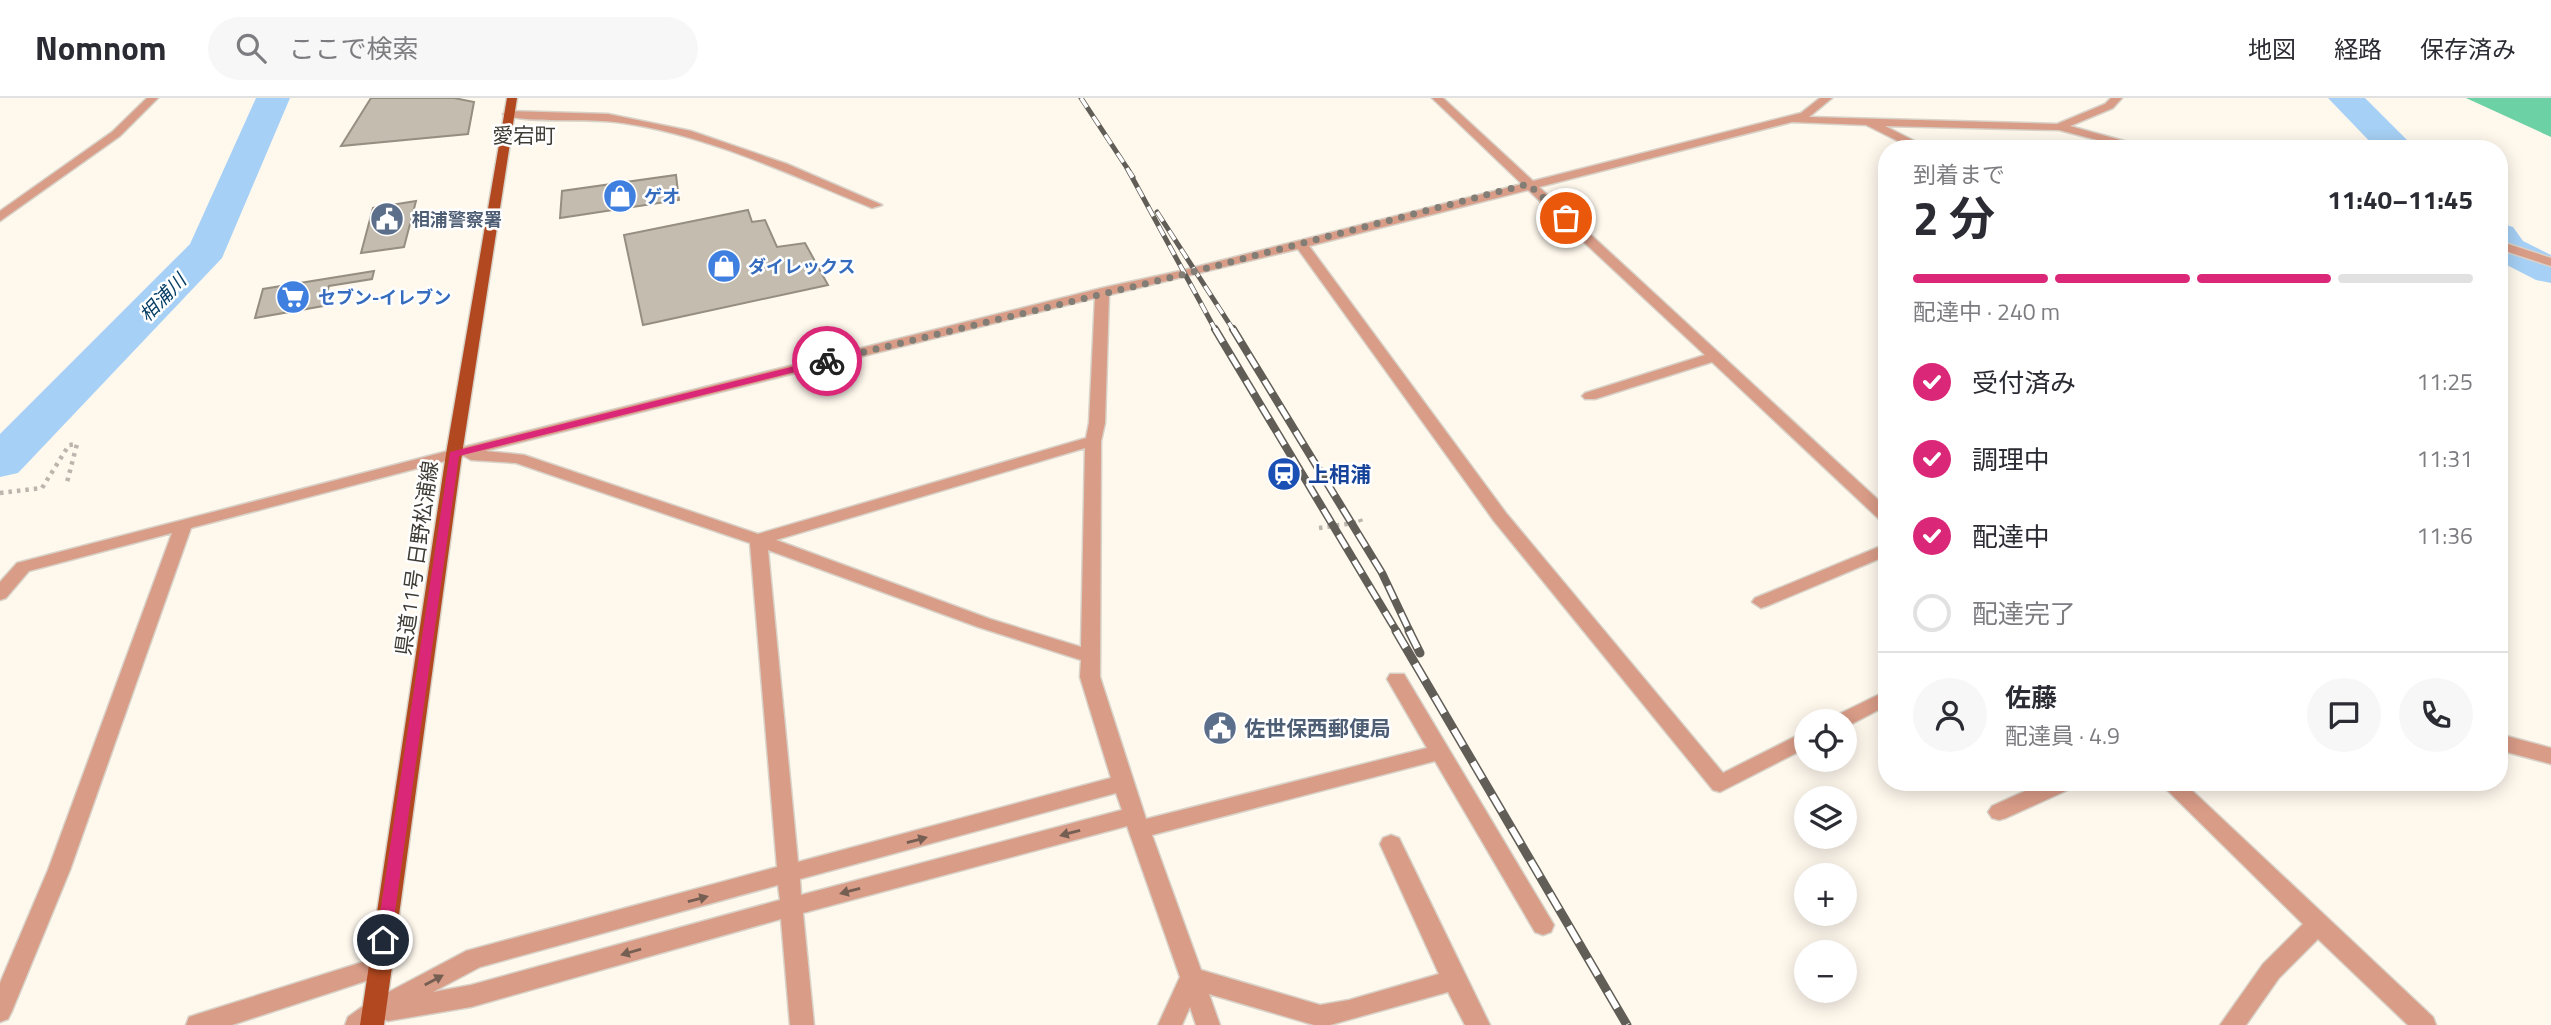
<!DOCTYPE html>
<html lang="ja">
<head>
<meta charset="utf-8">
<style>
	body { margin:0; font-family:"Titillium Web","Noto Sans JP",sans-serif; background:#f7f7f7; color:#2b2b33; height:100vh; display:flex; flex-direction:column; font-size:26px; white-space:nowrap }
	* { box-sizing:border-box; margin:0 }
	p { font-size:23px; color:#7c7c81 }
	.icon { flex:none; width:38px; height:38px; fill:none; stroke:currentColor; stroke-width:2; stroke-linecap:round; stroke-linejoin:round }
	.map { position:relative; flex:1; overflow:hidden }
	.drawer { position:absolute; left:1878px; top:42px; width:630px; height:651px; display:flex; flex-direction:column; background:#fff; border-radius:28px; box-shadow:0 4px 18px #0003 }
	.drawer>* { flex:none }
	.buttons { position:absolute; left:1794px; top:611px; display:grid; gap:14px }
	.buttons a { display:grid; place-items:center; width:63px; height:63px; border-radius:50%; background:#fff; box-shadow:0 4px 18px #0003; font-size:35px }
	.pin { position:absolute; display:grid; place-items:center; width:60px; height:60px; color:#fff; margin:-30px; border:4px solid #fff; border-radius:50%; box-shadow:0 2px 7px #0007 }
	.courier { position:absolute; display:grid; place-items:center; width:70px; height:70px; margin:-35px; border:5px solid #db2777; border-radius:50%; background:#fff; color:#222; box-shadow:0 2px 9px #0007 }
	.summary em { font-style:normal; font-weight:700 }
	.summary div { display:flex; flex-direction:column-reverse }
	.summary { display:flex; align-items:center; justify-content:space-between; height:119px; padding:0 35px }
	h1 { font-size:46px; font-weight:700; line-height:52px }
	.bar { display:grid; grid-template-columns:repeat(4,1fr); gap:10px 7px; align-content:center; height:84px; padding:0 35px }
	.bar i { height:9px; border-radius:5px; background:#e1e1e2 }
	.bar .selected { background:#db2777 }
	.bar p { grid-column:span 4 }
	.line { display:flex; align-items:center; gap:18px; padding:0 35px; border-top:2px solid #e1e1e2 }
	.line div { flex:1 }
	.round { display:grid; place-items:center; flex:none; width:74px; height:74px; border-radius:37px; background:#f7f7f7 }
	ol { padding:0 35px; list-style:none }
	li { display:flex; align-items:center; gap:21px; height:77px }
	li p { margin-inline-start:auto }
	li .icon { padding:7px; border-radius:50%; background:#db2777; color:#fff; stroke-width:4 }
	li:last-child { color:#7c7c81 }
	li i { width:38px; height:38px; border:4px solid #e1e1e2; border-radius:50% }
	header { display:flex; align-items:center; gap:42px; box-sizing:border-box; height:98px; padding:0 35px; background:#fff; border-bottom:2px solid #e1e1e2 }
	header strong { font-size:33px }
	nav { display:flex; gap:38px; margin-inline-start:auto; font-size:24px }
	.search { width:490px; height:63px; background:#f7f7f7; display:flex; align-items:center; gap:18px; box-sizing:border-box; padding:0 24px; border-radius:38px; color:#7c7c81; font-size:26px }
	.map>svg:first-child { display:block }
	.forest { fill:#6cd1a5 }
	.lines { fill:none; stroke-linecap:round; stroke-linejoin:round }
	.river { fill:#a6d0f5; fill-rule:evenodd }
	.building { fill:#c4bdaf; stroke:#958e81; stroke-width:2 }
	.minor-casing { stroke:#d8d2c8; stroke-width:3 }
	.major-casing { stroke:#d8d2c8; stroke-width:3 }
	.path { stroke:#bbb6ad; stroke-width:4.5; stroke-dasharray:3.5 5; stroke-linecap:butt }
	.minor { fill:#d99c87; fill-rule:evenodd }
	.major { fill:#b2481f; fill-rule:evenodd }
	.rail-far2-casing { stroke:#615e57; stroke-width:5 }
	.rail-far1-casing { stroke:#615e57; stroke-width:8 }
	.rail-casing { stroke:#615e57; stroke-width:9 }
	.rail-far2 { stroke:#fff; stroke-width:3.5; stroke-dasharray:11; stroke-linecap:butt }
	.rail-far1 { stroke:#fff; stroke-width:5; stroke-dasharray:15; stroke-linecap:butt }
	.rail { stroke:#fff; stroke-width:6; stroke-dasharray:19; stroke-linecap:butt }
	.oneway { fill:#755e52 }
	.route { fill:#db2777 }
	.done { stroke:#827e76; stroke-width:7; stroke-dasharray:0 12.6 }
	.labels { text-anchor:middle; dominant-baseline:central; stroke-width:5; stroke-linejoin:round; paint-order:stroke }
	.far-shop-label { font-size:18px; font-weight:bold; fill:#366cbe; stroke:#fff; text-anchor:start }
	.far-service-label { font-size:18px; font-weight:bold; fill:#4e5e75; stroke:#fff; text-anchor:start }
	.far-water-label { font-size:19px; font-style:italic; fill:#053e65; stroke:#fff }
	.far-quarter-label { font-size:21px; fill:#3f3c36; stroke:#fff }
	.transit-label { font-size:21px; font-weight:bold; fill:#164399; stroke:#fff; text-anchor:start }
	.street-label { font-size:21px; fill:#3f3c36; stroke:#fff }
	.service-label { font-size:21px; font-weight:bold; fill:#4e5e75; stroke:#fff; text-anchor:start }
</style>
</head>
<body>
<header>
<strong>Nomnom</strong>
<div class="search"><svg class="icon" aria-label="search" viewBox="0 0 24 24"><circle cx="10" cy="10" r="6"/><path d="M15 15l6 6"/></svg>ここで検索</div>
<nav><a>地図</a><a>経路</a><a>保存済み</a></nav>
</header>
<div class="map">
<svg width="2551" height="927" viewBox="0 0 2551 927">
	<rect width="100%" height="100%" fill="#fef8ed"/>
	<path class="forest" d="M 2466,0 L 2551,0 L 2551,39 Z"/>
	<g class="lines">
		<g class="river">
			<path d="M 256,0 L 290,0 L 222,160 L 18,375 L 0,379 L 0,336 L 190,146 Z"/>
			<path d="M 2328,0 L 2365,0 L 2416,51 L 2377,51 Z"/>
			<path d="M 2499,125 L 2513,129 L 2523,143 L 2551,157 L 2551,185 L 2536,182 L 2499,163 Z"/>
		</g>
	</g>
	<g class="building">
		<path d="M 371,0 L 454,0 L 474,4 L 468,36 L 341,48 Z"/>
		<path d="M 676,77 L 679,102 L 560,120 L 562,93 Z"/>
		<path d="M 416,103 L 404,149 L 361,155 L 373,110 Z"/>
		<path d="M 748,112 L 752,124 L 765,122 L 777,149 L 805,145 L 828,187 L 643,227 L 624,137 Z"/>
		<path d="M 374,173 L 372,181 L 329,188 L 323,208 L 255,220 L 263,191 Z"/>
	</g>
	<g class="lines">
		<g class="minor-casing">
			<g id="minor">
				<path d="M 147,0 L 158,0 L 120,38 L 0,123 L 0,113 L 112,34 Z"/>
				<path d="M 1432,0 L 1443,0 L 1533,83 L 1801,15 L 1820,0 L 1832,0 L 1809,19 L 2057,26 L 2105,6 L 2111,0 L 2122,0 L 2113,10 L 2070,28 L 2153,51 L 2132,51 L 2059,32 L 1885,28 L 1930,51 L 1914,51 L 1866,27 L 1792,24 L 1539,89 L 1886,409 L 1886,423 L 1880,422 L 1712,264 L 1595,301 L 1585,301 L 1582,298 L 1585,295 L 1705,257 L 1528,92 L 1309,148 L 1506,415 L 1723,675 L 1806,633 L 1806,650 L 1720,694 L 1713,692 L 1494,423 L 1298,151 L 1109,197 L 1105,325 L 1101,343 L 1100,579 L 1146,721 L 1427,650 L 1387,581 L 1390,576 L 1404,576 L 1554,827 L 1551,834 L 1543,837 L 1535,834 L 1435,663 L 1152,737 L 1201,872 L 1320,907 L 1349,902 L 1439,876 L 1380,746 L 1383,740 L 1391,737 L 1399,740 L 1490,927 L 1465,927 L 1448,894 L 1330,927 L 1314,927 L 1209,896 L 1220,927 L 1196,927 L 1190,909 L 1182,927 L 1158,927 L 1180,879 L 1127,728 L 803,815 L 814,927 L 790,927 L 781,821 L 471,909 L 388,923 L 383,921 L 375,927 L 345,927 L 348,919 L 366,906 L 466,853 L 777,769 L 750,445 L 516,365 L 471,362 L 464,358 L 191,430 L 70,772 L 12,913 L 8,921 L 0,924 L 0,885 L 48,772 L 172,435 L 29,473 L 6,500 L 0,502 L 0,484 L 17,465 L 448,353 L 1102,190 L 1180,173 L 1522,86 ZM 1095,200 L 1089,325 L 1086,340 L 758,436 L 524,357 L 485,353 ZM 1085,350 L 1081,549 L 990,521 L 776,442 ZM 768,452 L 978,529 L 1081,562 L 1080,579 L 1111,680 L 798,764 ZM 1116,695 L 1122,712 L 801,797 L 800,781 ZM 778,787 L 780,802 L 471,887 L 433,894 L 480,869 Z"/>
				<path d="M 509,13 L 608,16 L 691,33 L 787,66 L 882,107 L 872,110 C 791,77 710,38 623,25 C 584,19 543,26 505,18 L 503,16 Z"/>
				<path d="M 2499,143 L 2551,160 L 2551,168 L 2499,151 Z"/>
				<path d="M 1886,446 L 1886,458 L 1767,508 L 1761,510 L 1752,504 L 1755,500 Z"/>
				<path d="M 1886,593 L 1886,608 L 1844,630 L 1844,623 L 1832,623 L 1835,618 Z"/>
				<path d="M 2499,636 L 2551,650 L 2551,666 L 2499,652 Z"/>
				<path d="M 2045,684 L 2075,684 L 2072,690 L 2006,720 L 1999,722 L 1992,720 L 1988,714 L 1992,708 Z"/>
				<path d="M 2159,684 L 2183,684 L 2433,919 L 2436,927 L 2408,927 L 2318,841 L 2279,880 L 2246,927 L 2220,927 L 2263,866 L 2303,826 Z"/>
				<path d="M 379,859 L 387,862 L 391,869 L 387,876 L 232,927 L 186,927 L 189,919 L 198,916 Z"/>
			</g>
		</g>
		<g class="major-casing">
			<path id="major" d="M 507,0 L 517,0 L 462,356 L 384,927 L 360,927 L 446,356 Z"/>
		</g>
		<g class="path">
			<path d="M 0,395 L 42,390 L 69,347 L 77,346 L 66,388"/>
			<path d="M 1319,430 L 1361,424 L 1360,421"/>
		</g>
		<use href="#minor" class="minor"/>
		<use href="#major" class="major"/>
		<g class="rail-far2-casing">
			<g id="rail-far2">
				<path d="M 1081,0 L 1133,79"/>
				<path d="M 1127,70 L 1216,233"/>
				<path d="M 1157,114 L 1234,233"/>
			</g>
		</g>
		<g class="rail-far1-casing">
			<g id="rail-far1">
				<path d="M 1215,231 L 1397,534"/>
				<path d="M 1233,231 L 1382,475 L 1410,534"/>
			</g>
		</g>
		<g class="rail-casing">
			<g id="rail">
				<path d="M 1396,533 L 1627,927"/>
				<path d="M 1409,533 L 1420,555"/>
			</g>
		</g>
		<use href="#rail-far2" class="rail-far2"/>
		<use href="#rail-far1" class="rail-far1"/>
		<use href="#rail" class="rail"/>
	</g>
	<defs><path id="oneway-solid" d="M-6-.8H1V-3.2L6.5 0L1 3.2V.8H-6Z" transform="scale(1.75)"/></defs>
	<g class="oneway">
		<use href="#oneway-solid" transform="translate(1070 735) rotate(165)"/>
		<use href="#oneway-solid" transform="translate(917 742) rotate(-15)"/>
		<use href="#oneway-solid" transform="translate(850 793) rotate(165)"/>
		<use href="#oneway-solid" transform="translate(698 801) rotate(-15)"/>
		<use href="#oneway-solid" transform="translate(631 854) rotate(164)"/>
		<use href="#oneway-solid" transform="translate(434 882) rotate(-28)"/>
	</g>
	<path class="route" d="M 827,260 L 831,265 L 459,358 L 391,842 L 383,849 L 378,847 L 376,842 L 450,354 Z"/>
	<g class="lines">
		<path class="done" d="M 827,263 L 1181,177 L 1528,86 L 1566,120"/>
	</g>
	<defs>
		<g id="shop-disc" transform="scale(1.75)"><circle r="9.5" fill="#3f7fe0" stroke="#fff"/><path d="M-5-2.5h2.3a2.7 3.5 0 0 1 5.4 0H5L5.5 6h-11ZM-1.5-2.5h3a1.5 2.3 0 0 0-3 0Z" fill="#fff"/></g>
		<g id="civic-disc" transform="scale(1.75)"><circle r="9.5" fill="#5c6f8a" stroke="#fff"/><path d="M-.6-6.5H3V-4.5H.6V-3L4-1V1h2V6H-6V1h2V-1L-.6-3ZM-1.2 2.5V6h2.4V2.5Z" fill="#fff"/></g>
		<g id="supermarket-disc" transform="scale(1.75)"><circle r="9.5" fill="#3f7fe0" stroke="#fff"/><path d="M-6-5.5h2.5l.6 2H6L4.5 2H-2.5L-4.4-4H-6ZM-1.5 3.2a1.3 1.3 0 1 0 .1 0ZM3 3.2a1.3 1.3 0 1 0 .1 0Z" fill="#fff"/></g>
		<g id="station-disc" transform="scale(1.75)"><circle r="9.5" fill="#1a4fb4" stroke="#fff"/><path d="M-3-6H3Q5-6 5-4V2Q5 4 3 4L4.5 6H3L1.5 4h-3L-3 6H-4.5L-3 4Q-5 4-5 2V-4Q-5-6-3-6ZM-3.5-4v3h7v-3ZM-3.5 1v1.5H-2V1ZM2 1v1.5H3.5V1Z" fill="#fff"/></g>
	</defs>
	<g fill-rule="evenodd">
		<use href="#shop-disc" x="620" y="98"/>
		<use href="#civic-disc" x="387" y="121"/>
		<use href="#shop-disc" x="724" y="168"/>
		<use href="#supermarket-disc" x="293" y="199"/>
		<use href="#station-disc" x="1284" y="376"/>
		<use href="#civic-disc" x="1220" y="630"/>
	</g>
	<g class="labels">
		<g class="far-shop-label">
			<text x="644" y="98">ゲオ</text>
			<text x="748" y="168">ダイレックス</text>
			<text x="318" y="199">セブン-イレブン</text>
		</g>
		<g class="far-service-label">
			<text x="412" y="121">相浦警察署</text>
		</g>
		<g class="far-water-label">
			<text transform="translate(162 199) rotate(-46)">相浦川</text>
		</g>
		<g class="far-quarter-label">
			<text x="524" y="37">愛宕町</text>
		</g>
		<g class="transit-label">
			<text x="1308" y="376">上相浦</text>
		</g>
		<g class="street-label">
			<text transform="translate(416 460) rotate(-82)">県道11号 日野松浦線</text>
		</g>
		<g class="service-label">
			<text x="1244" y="630">佐世保西郵便局</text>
		</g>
	</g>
</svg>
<div class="buttons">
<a><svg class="icon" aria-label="locate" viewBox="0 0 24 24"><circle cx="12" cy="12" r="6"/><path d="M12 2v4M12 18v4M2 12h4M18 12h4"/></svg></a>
<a><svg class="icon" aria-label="layers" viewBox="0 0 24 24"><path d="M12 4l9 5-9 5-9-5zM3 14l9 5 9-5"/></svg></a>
<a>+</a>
<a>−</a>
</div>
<div class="pin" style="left:1566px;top:120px;background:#ea580c"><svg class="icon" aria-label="bag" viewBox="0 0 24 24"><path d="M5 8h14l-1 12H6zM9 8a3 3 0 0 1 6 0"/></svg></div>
<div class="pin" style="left:383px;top:842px;background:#1f2937"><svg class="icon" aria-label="home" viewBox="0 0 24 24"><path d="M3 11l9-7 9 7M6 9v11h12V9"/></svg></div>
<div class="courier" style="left:827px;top:263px"><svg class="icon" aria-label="bike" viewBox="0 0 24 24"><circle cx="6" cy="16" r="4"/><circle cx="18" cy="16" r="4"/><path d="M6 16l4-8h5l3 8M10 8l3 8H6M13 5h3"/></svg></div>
<section class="drawer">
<div class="summary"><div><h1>2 分</h1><p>到着まで</p></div><em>11:40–11:45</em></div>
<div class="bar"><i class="selected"></i><i class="selected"></i><i class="selected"></i><i></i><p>配達中 · 240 m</p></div>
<ol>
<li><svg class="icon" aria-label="check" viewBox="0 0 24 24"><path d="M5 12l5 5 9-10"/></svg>受付済み<p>11:25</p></li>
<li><svg class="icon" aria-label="check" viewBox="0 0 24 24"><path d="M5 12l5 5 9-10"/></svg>調理中<p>11:31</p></li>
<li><svg class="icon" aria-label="check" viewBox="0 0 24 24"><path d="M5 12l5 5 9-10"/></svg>配達中<p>11:36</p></li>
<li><i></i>配達完了</li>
</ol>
<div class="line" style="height:126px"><a class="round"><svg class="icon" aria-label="person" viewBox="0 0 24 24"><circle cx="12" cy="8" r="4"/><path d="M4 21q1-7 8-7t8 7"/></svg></a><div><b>佐藤</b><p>配達員 · 4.9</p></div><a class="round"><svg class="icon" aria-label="chat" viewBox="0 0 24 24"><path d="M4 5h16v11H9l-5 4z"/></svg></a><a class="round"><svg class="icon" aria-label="phone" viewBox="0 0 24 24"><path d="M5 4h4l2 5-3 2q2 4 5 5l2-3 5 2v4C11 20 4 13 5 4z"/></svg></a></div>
</section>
</div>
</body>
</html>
